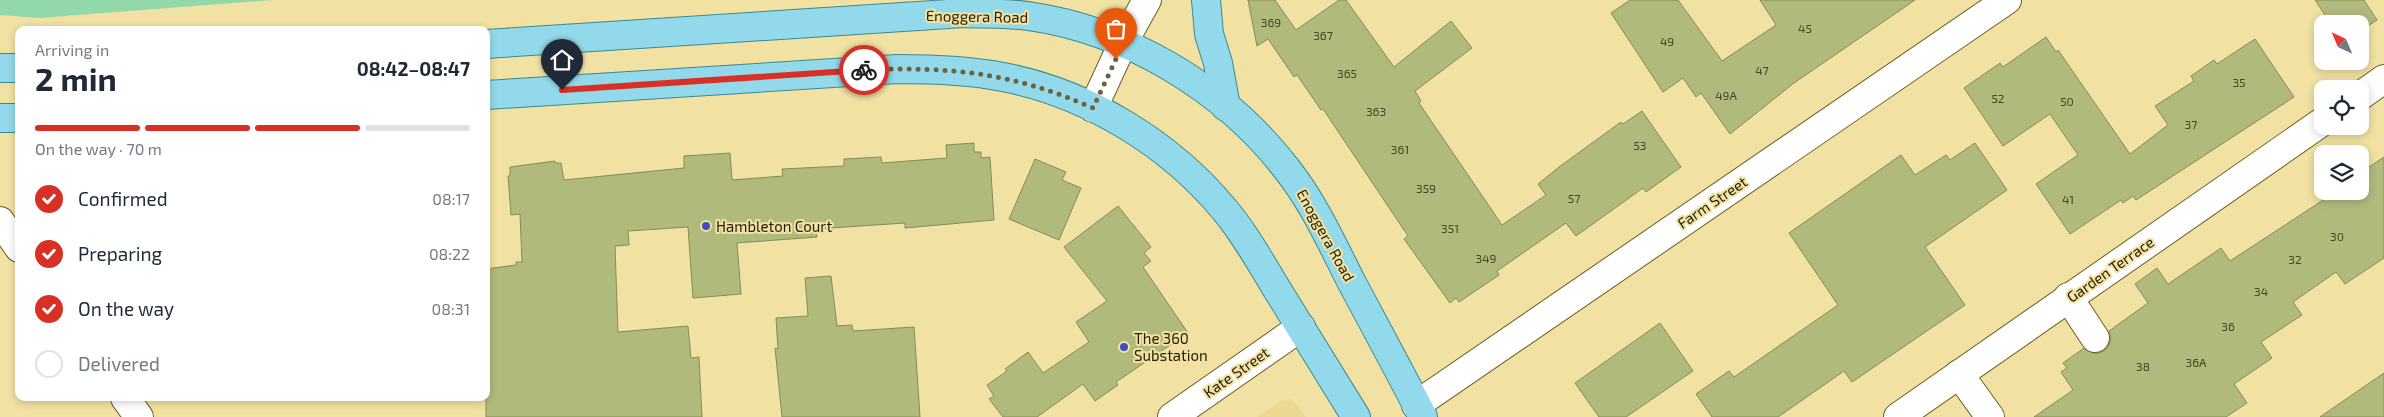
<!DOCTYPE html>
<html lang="en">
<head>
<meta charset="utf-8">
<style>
	body { margin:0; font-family:"Exo 2",sans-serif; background:#f6f6f7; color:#1f2937; height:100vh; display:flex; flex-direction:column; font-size:19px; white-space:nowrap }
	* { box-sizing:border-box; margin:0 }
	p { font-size:16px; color:#747a83 }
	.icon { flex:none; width:28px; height:28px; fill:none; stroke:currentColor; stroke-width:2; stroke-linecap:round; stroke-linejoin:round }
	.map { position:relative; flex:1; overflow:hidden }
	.details { position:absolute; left:15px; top:26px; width:475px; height:375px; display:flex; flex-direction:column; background:#fff; border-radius:10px; box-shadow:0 2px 8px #0003 }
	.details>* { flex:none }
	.needle { width:32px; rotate:316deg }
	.tools { position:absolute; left:2314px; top:15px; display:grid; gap:10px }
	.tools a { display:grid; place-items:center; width:55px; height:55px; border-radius:10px; background:#fff; box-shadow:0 2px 8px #0003; font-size:25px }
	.pin { position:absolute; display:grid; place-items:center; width:42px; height:42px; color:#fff; margin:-51px -21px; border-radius:50% 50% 50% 0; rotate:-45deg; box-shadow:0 0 5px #0007 }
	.pin .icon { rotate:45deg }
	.courier { position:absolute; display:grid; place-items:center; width:50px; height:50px; margin:-25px; border:4px solid #d93025; border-radius:50%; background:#fff; color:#222; box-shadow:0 1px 6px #0007 }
	.headline em { font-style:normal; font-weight:700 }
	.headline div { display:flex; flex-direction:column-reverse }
	.headline { display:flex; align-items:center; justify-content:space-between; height:85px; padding:0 20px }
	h1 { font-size:32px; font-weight:700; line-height:38px }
	.bar { display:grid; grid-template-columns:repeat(4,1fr); gap:8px 5px; align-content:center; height:60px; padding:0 20px }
	.bar i { height:6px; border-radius:4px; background:#e0e1e3 }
	.bar .selected { background:#d93025 }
	.bar p { grid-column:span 4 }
	ol { padding:0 20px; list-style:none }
	li { display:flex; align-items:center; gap:15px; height:55px }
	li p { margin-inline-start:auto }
	li .icon { padding:5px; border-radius:50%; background:#d93025; color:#fff; stroke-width:4 }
	li:last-child { color:#747a83 }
	li i { width:28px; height:28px; border:2px solid #e0e1e3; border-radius:50% }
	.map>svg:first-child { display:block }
	.built { fill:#ebd992 }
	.green { fill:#93d8ab }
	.building { fill:#b1ba7d; stroke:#848d52 }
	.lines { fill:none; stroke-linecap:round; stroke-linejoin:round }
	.minor-casing { stroke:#6d5e21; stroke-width:30 }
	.major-casing { stroke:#3d8991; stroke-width:30 }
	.minor { stroke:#fff; stroke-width:28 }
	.major { stroke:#92daeb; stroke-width:28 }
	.done { stroke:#6c623c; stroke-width:5; stroke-dasharray:0 9 }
	.route { stroke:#d93025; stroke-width:6 }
	.poi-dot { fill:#464bc0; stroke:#f1e1a2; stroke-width:2 }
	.labels { text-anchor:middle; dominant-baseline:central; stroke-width:4; stroke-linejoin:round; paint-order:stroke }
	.number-label { font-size:12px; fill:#474523 }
	.street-label { font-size:15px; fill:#241e05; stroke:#f1e1a2 }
	.poi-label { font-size:15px; fill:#241e05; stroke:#f1e1a2; text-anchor:start }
</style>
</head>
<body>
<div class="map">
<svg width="2384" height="417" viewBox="0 0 2384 417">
	<rect width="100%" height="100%" fill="#f1e1a2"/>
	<path class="built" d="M 1292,399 L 1306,417 L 1257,417 L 1281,401 Z"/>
	<path class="green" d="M 0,0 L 273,0 L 39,18 L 0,15 Z"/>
	<g class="building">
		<path d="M 1248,0 L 1275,0 L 1296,30 L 1339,0 L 1346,0 L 1394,67 L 1451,21 L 1472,48 L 1415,91 L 1421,101 L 1419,103 L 1502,225 L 1546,195 L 1538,184 L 1559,167 L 1621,122 L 1623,124 L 1642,111 L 1681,167 L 1646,192 L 1643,188 L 1576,236 L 1566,223 L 1497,271 L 1499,275 L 1459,302 L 1456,298 L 1450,303 L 1404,239 L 1408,236 L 1323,109 L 1321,110 L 1297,75 L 1294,77 L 1268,39 L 1257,46 Z"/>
		<path d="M 1630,0 L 1678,0 L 1722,61 L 1776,25 L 1760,0 L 1915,0 L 1794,83 L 1730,134 L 1701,93 L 1696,97 L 1683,78 L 1663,92 L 1611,13 Z"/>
		<path d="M 2315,0 L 2364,0 L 2377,20 L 2360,31 L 2360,24 L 2331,24 Z"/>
		<path d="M 2046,37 L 2056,52 L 2058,50 L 2130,154 L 2168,125 L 2155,106 L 2194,81 L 2191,76 L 2214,60 L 2217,64 L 2255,39 L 2294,97 L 2136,200 L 2133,196 L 2123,203 L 2121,200 L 2070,234 L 2036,184 L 2078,155 L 2050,114 L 2003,146 L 1964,88 L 2000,63 L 2003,67 Z"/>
		<path d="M 974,143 L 974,152 L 981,152 L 981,158 L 990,157 L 994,220 L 905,228 L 905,223 L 816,229 L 817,237 L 737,243 L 741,294 L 693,298 L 688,227 L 628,231 L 629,245 L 615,246 L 618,332 L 688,326 L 691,358 L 699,357 L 702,417 L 486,417 L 486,269 L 516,265 L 516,262 L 522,262 L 520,214 L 511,215 L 508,176 L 510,176 L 510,167 L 555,161 L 555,163 L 561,163 L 564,180 L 684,168 L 684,156 L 730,153 L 732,180 L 783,176 L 782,169 L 844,166 L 844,159 L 881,157 L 882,163 L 947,158 L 946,145 Z"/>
		<path d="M 1975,143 L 2007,190 L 1925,247 L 1965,305 L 1852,382 L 1844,371 L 1778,417 L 1712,417 L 1696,394 L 1729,371 L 1734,377 L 1838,305 L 1789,233 L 1901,155 L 1915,175 L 1946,155 L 1950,160 Z"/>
		<path d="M 2384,157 L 2384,258 L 2345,284 L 2336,272 L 2293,302 L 2302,315 L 2261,342 L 2272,358 L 2234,384 L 2247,403 L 2226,417 L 2034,417 L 2073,390 L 2061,372 L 2067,368 L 2063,363 L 2084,348 L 2095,354 L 2104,351 L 2109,345 L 2111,338 L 2109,331 L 2148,303 L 2135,284 L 2157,268 L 2168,284 L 2221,248 L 2230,261 L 2337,191 L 2360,191 L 2360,173 Z"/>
		<path d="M 1035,159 L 1066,172 L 1062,180 L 1081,188 L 1059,240 L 1009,219 Z"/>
		<path d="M 1118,206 L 1151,247 L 1144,253 L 1151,261 L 1143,267 L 1188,333 L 1116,382 L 1118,385 L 1095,401 L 1083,384 L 1037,417 L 1003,417 L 989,399 L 994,396 L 987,385 L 1007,371 L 1005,369 L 1028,352 L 1043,373 L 1089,342 L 1076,322 L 1107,301 L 1064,247 Z"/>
		<path d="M 831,276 L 837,326 L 852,325 L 853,331 L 914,327 L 920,417 L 782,417 L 775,348 L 778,349 L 776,318 L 808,316 L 805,278 Z"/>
		<path d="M 1660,323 L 1693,371 L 1626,417 L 1599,417 L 1575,383 Z"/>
		<path d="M 2384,373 L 2384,417 L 2320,417 Z"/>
	</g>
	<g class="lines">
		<g class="minor-casing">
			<g id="minor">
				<path d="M 2360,96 L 2384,79"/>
				<path d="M 1093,108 L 1123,43 L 1147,0"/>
				<path d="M 0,221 L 19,248"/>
				<path d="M 2068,297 L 2095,338"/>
				<path d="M 1959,374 L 1990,417"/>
				<path d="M 125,398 L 139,417"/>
				<path d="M 1416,405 L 2007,0"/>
				<path d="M 1172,417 L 1301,327"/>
				<path d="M 1898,417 L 2322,122"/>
			</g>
		</g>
		<g class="major-casing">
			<g id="major">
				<path d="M 1206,0 L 1209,34 L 1218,63 L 1226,107"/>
				<path d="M 486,44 L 964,13 C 985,14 1007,13 1028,16 C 1128,30 1225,89 1286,168 C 1314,203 1332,244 1352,283 C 1376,328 1400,372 1423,417"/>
				<path d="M 0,68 L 19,68"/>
				<path d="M 486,95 L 897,69 C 933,69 968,70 1003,77 C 1087,93 1169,143 1224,209 C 1245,234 1261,263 1278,291 C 1304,333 1330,375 1356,417"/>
				<path d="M 0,118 L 19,118"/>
			</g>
		</g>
		<use href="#minor" class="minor"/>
		<use href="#major" class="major"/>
	</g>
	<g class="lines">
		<path class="done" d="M 864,70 C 949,66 1014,73 1093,108 L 1116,59"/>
		<path class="route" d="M 562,90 L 864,70"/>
	</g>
	<g class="poi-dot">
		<circle cx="706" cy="226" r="5"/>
		<circle cx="1124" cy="347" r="5"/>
	</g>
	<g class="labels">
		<g class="number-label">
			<text x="1271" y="22">369</text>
			<text x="1805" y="28">45</text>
			<text x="1323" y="35">367</text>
			<text x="1667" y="41">49</text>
			<text x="1762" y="70">47</text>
			<text x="1347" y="73">365</text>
			<text x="2239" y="82">35</text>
			<text x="1726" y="95">49A</text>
			<text x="1998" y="98">52</text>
			<text x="2067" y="101">50</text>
			<text x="1376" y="111">363</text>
			<text x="2191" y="124">37</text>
			<text x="1640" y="145">53</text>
			<text x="1400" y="149">361</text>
			<text x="1426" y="188">359</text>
			<text x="1574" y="198">57</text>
			<text x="2068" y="199">41</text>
			<text x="1450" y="228">351</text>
			<text x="2337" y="236">30</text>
			<text x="1486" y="258">349</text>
			<text x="2295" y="259">32</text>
			<text x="2261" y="291">34</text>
			<text x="2228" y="326">36</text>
			<text x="2196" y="362">36A</text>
			<text x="2143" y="366">38</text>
		</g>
		<g class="street-label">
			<text transform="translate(977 16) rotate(1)">Enoggera Road</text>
			<text transform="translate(1712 202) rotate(-34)">Farm Street</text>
			<text transform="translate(1326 235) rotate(61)">Enoggera Road</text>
			<text transform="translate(2110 269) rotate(-35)">Garden Terrace</text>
			<text transform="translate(1236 372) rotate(-35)">Kate Street</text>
		</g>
		<g class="poi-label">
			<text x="716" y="226">Hambleton Court</text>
			<text x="1134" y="338">The 360<tspan x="1134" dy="17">Substation</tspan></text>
		</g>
	</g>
</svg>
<div class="tools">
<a><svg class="needle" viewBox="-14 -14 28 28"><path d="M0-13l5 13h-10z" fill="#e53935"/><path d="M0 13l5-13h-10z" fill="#747a83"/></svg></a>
<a><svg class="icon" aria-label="locate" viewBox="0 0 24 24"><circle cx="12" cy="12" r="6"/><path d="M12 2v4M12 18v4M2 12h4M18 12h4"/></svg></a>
<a><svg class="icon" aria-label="layers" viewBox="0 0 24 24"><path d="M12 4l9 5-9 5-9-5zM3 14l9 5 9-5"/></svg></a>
</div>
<div class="pin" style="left:1116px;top:59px;background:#ea580c"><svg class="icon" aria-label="bag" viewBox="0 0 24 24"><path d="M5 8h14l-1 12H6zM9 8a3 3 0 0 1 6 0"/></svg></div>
<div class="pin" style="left:562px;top:90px;background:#1f2937"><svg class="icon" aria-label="home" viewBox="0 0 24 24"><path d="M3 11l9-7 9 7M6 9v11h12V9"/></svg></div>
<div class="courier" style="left:864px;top:70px"><svg class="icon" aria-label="bike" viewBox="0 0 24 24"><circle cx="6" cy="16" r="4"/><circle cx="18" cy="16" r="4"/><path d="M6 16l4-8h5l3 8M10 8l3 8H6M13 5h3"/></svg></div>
<section class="details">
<div class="headline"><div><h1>2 min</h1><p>Arriving in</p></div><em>08:42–08:47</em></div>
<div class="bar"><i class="selected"></i><i class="selected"></i><i class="selected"></i><i></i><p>On the way · 70 m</p></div>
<ol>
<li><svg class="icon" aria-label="check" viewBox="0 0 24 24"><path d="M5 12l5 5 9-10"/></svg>Confirmed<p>08:17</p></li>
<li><svg class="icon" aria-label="check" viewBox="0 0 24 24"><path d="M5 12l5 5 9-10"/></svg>Preparing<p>08:22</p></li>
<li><svg class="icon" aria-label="check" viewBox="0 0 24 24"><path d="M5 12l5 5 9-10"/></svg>On the way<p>08:31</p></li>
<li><i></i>Delivered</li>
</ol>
</section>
</div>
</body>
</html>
